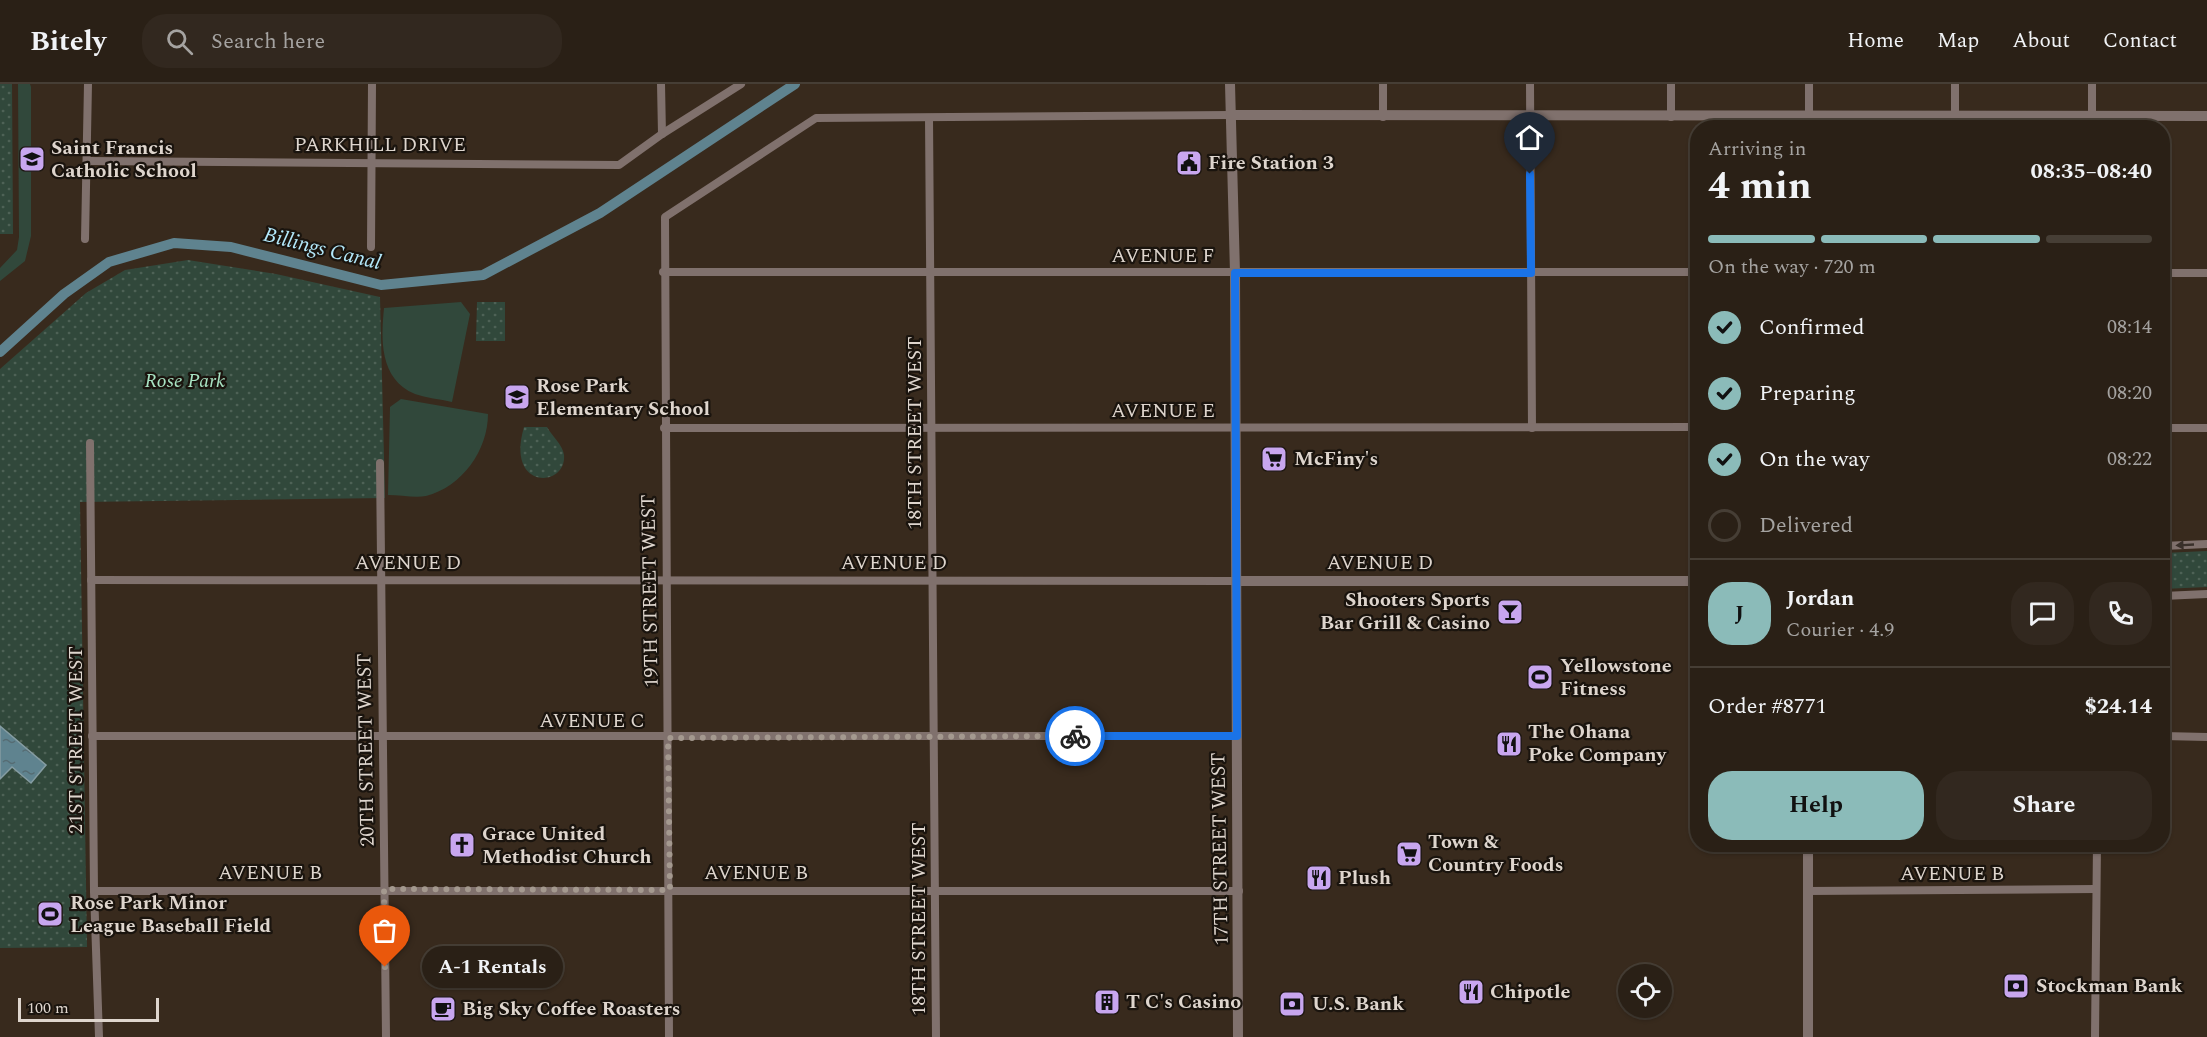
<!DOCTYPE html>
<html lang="en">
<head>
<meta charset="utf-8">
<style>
	body { margin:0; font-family:Spectral,serif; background:#32281f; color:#f1f3f6; height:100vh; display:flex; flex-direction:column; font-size:22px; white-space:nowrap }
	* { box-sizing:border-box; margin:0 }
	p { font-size:20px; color:#a5a3a1 }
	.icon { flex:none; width:33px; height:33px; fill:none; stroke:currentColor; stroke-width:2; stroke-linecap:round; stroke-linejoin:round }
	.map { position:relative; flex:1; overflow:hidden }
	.details { position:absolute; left:1690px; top:36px; width:480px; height:732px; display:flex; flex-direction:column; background:#2a2016; border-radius:24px; box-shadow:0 2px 4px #0004,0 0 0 2px #463e35 }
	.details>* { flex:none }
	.fabs { position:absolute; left:1618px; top:880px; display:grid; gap:12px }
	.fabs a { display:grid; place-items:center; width:54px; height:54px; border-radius:50%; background:#2a2016; box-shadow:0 2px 4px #0004,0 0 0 2px #463e35; font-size:30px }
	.scale { position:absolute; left:18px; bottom:15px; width:141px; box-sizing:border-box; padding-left:6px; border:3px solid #ded5cd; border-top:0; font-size:16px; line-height:21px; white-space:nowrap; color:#ded5cd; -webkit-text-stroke:4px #1a140e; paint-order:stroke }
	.pin { position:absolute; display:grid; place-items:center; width:51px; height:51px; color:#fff; margin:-62px -26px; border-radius:50% 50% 50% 0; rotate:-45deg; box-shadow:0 0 6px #0007 }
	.pin .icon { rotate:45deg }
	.courier { position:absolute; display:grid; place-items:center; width:60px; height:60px; margin:-30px; border:4px solid #1a73e8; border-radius:50%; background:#fff; color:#222; box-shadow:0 2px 8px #0007 }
	.bubble { position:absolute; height:42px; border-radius:21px; background:#2a2016; box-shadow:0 2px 4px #0004,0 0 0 2px #463e35; font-size:20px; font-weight:700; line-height:42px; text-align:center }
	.overview em { font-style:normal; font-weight:700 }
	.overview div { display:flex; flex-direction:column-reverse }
	.overview { display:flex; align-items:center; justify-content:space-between; height:102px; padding:0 18px }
	h1 { font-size:39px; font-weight:700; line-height:45px }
	.bar { display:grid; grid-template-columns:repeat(4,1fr); gap:9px 6px; align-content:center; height:72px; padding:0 18px }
	.bar i { height:8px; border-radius:4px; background:#463e35 }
	.bar .selected { background:#8bbbb9 }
	.bar p { grid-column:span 4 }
	.line { display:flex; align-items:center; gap:15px; padding:0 18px; border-top:2px solid #463e35 }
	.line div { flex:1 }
	.round { display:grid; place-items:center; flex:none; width:63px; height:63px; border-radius:24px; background:#32281f }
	ol { padding:0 18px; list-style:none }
	li { display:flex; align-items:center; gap:18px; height:66px }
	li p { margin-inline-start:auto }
	li .icon { padding:6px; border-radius:50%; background:#8bbbb9; color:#111; stroke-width:4 }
	li:last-child { color:#a5a3a1 }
	li i { width:33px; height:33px; border:3px solid #463e35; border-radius:50% }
	.button { display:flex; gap:12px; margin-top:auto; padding:12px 18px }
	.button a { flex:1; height:69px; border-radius:24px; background:#8bbbb9; color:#111; font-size:24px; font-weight:700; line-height:69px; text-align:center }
	.button a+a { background:#32281f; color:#f1f3f6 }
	header { display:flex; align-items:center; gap:36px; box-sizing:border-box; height:84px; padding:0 30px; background:#2a2016; border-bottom:2px solid #463e35 }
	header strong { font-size:28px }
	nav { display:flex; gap:33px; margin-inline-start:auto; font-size:21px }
	.search { width:420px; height:54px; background:#32281f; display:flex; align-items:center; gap:15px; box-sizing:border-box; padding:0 21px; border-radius:24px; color:#a5a3a1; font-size:22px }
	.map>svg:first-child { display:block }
	.grass { fill:#31483b }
	.park { fill:url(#park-dots) }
	.water { fill:url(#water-ripples); stroke:#859ca2; stroke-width:1.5 }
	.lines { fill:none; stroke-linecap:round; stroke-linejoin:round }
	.canal { stroke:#5f838f; stroke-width:10 }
	.minor { stroke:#80716d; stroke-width:8 }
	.tertiary { stroke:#80716d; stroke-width:10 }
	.oneway { fill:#39302a }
	.done { stroke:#a4998f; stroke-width:6; stroke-dasharray:0 10.8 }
	.route { stroke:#1a73e8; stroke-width:8 }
	.labels { text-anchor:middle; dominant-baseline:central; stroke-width:4.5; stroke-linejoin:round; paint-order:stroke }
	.street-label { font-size:20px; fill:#ded5cd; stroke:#1a140e }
	.poi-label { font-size:20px; font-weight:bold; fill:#ded5cd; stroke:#1a140e; text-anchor:start }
	.park-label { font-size:20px; font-style:italic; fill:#a8e3c3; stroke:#1a140e }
	.water-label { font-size:21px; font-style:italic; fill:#b3e8fa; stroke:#1a140e }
</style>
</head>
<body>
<header>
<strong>Bitely</strong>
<div class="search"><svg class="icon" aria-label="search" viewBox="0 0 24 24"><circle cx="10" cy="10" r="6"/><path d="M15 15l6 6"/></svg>Search here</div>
<nav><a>Home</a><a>Map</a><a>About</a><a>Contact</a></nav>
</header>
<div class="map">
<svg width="2207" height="953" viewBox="0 0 2207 953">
	<defs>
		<pattern id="park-dots" width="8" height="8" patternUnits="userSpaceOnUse" patternTransform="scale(1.5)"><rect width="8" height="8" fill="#31483b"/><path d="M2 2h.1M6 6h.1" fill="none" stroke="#4e6256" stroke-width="1.8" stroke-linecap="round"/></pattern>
		<pattern id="water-ripples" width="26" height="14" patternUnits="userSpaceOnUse" patternTransform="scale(1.5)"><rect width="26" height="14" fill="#5f838f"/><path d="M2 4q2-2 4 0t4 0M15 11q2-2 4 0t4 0" fill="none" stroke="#556c73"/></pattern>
	</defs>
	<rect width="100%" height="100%" fill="#382a1d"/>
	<g class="grass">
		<path d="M 18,0 L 30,0 L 31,3 L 31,152 L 25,177 L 0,197 L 0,184 L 17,166 L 19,153 Z"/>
		<path d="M 461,218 L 470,230 L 452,318 C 440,315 426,314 415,310 C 379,295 381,255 384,224 Z"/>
		<path d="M 401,315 L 488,330 C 488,366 462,403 426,412 C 415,414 400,411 388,411 L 390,323 Z"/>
	</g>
	<g class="park">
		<path d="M 0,0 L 12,0 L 13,150 L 0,150 Z"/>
		<path d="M 188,176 L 276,190 L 380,213 L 385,414 L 80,418 L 87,863 L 0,864 L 0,285 L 86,209 L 125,186 Z"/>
		<path d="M 477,218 L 505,218 L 505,257 L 476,257 Z"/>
		<path d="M 524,343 L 547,343 C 551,351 563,361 564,371 C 567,404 505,407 524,343 Z"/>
		<path d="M 2207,467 L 2207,503 L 2163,505 L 2163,469 Z"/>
	</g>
	<path class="water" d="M 0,642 L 46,681 L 31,699 L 12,683 L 0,695 Z"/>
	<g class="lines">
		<path class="canal" d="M 0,268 L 64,210 L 109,178 L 174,159 L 231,163 L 381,201 L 483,191 L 600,129 L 795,0"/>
		<g class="minor">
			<path d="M 661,0 L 662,50"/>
			<path d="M 1530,0 L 1532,344"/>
			<path d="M 1671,0 L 1671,33"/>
			<path d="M 1955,0 L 1955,33"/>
			<path d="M 2092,0 L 2092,44"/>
			<path d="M 1809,32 L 1809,0"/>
			<path d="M 1383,33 L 1383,0"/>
			<path d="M 929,34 L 936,953"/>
			<path d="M 88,77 L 619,81 L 662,50 L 741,0"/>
			<path d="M 85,155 L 88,0"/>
			<path d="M 371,163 L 372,0"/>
			<path d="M 663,188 L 1698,188"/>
			<path d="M 2163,189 L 2207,189"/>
			<path d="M 664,344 L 1698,343"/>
			<path d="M 2163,344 L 2207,344"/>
			<path d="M 90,359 L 94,807 L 99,953"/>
			<path d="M 380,379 L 386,953"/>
			<path d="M 2163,462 L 2207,460"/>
			<path d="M 91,496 L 1237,497"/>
			<path d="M 2163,512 L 2207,510"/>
			<path d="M 92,652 L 1237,652"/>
			<path d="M 2163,652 L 2207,653"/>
			<path d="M 94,807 L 1239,807"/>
			<path d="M 1808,807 L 2096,805"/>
			<path d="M 669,953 L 665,133 L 816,34 L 1231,31"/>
			<path d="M 2095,953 L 2097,760"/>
		</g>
		<g class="tertiary">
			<path d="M 1230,0 L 1235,189 L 1238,953"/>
			<path d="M 1231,31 L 2207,32"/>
			<path d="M 1237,497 L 1698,497"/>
			<path d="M 1808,953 L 1808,760"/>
		</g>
	</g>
	<defs><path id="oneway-solid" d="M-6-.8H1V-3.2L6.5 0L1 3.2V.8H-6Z" transform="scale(1.5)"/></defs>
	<use class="oneway" href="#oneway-solid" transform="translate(2185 461) rotate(177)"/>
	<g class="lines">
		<path class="done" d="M 385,883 L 384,805 L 670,806 L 668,654 L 1075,652"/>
		<path class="route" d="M 1075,652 L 1237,652 L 1235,189 L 1531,189 L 1530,90"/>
	</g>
	<defs>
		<g id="school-square" transform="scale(1.35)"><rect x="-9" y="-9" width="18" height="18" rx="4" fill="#c8a6ef" stroke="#1a140e"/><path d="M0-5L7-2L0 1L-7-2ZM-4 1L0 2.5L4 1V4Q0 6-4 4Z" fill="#111"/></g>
		<g id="civic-square" transform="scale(1.35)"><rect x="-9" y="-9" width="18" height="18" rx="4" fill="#c8a6ef" stroke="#1a140e"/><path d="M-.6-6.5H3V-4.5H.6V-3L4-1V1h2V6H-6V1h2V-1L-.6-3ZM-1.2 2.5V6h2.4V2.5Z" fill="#111"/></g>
		<g id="supermarket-square" transform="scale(1.35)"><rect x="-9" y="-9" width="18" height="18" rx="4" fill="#c8a6ef" stroke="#1a140e"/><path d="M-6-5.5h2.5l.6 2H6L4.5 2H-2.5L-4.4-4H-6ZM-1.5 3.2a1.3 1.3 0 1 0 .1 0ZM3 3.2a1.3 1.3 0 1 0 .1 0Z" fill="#111"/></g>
		<g id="bar-square" transform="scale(1.35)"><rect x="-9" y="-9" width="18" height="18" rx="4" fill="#c8a6ef" stroke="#1a140e"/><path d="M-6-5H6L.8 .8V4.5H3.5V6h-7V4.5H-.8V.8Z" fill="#111"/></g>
		<g id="stadium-square" transform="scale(1.35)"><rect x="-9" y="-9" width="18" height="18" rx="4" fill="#c8a6ef" stroke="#1a140e"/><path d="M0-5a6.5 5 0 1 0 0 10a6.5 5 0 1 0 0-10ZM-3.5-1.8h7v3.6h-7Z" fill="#111"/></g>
		<g id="restaurant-square" transform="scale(1.35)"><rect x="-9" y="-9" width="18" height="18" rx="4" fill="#c8a6ef" stroke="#1a140e"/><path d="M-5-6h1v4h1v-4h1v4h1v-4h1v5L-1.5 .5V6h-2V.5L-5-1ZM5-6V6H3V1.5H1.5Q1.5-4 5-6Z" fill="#111"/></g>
		<g id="church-square" transform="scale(1.35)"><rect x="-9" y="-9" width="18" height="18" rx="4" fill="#c8a6ef" stroke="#1a140e"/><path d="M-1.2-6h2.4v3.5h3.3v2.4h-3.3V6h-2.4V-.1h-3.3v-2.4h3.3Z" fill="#111"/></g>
		<g id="bank-square" transform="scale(1.35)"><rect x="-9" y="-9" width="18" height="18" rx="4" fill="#c8a6ef" stroke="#1a140e"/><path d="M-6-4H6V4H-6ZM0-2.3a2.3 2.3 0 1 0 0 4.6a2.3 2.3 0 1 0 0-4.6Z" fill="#111"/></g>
		<g id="building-square" transform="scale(1.35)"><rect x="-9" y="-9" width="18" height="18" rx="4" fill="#c8a6ef" stroke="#1a140e"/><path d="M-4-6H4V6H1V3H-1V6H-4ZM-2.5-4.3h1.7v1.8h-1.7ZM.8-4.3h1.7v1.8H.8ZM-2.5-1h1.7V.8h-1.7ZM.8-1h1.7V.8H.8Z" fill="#111"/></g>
		<g id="cafe-square" transform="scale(1.35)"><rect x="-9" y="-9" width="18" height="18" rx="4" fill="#c8a6ef" stroke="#1a140e"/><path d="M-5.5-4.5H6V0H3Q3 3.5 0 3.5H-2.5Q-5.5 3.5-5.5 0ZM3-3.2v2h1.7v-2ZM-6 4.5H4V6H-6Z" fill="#111"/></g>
	</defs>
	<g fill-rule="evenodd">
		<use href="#school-square" x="32" y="75"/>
		<use href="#civic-square" x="1189" y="79"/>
		<use href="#school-square" x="517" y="313"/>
		<use href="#supermarket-square" x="1274" y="375"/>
		<use href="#bar-square" x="1510" y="528"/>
		<use href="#stadium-square" x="1540" y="593"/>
		<use href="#restaurant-square" x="1509" y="660"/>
		<use href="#church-square" x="462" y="761"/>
		<use href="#supermarket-square" x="1409" y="770"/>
		<use href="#restaurant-square" x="1319" y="794"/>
		<use href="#stadium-square" x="50" y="830"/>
		<use href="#bank-square" x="2016" y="902"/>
		<use href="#restaurant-square" x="1471" y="908"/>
		<use href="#building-square" x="1107" y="918"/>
		<use href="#bank-square" x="1292" y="920"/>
		<use href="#cafe-square" x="443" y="925"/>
	</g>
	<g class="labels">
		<g class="street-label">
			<text x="380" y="61">PARKHILL DRIVE</text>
			<text x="1163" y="172">AVENUE F</text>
			<text x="1163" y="327">AVENUE E</text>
			<text transform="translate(915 349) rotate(-90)">18TH STREET WEST</text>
			<text x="408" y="479">AVENUE D</text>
			<text x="894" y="479">AVENUE D</text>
			<text x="1380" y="479">AVENUE D</text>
			<text transform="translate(650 507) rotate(-91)">19TH STREET WEST</text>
			<text x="592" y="637">AVENUE C</text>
			<text transform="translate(76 656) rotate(-90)">21ST STREET WEST</text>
			<text transform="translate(366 666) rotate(-91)">20TH STREET WEST</text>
			<text transform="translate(1220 765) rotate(-91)">17TH STREET WEST</text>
			<text x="270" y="789">AVENUE B</text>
			<text x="756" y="789">AVENUE B</text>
			<text x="1952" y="790">AVENUE B</text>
			<text transform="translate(919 835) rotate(-90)">18TH STREET WEST</text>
		</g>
		<g class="poi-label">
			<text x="51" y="64">Saint Francis<tspan x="51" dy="23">Catholic School</tspan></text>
			<text x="1208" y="79">Fire Station 3</text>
			<text x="536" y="302">Rose Park<tspan x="536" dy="23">Elementary School</tspan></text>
			<text x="1294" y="375">McFiny's</text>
			<text x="1490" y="516" text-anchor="end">Shooters Sports<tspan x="1490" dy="23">Bar Grill &amp; Casino</tspan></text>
			<text x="1560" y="582">Yellowstone<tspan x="1560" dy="23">Fitness</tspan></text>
			<text x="1528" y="648">The Ohana<tspan x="1528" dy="23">Poke Company</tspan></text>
			<text x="482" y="750">Grace United<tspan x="482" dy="23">Methodist Church</tspan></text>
			<text x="1428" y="758">Town &amp;<tspan x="1428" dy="23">Country Foods</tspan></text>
			<text x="1338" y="794">Plush</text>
			<text x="70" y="819">Rose Park Minor<tspan x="70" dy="23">League Baseball Field</tspan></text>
			<text x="2036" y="902">Stockman Bank</text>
			<text x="1490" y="908">Chipotle</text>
			<text x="1126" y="918">T C's Casino</text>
			<text x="1312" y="920">U.S. Bank</text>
			<text x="462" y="925">Big Sky Coffee Roasters</text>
		</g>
		<g class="park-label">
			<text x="185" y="297">Rose Park</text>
		</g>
		<g class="water-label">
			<text transform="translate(322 165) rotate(14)">Billings Canal</text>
		</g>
	</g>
</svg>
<div class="fabs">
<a><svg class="icon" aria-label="locate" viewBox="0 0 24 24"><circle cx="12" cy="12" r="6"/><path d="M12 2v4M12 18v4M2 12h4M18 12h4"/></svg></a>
</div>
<div class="scale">100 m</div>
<div class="pin" style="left:385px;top:883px;background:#ea580c"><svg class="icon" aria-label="bag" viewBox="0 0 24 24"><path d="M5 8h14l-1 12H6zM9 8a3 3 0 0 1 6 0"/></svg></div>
<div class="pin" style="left:1530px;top:90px;background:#1f2937"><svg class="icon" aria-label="home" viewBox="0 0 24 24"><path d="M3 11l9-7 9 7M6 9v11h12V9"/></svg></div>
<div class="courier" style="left:1075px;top:652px"><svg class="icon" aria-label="bike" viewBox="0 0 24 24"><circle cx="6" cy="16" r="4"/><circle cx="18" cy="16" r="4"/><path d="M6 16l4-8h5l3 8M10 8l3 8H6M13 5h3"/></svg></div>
<div class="bubble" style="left:422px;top:862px;width:141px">A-1 Rentals</div>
<section class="details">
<div class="overview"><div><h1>4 min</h1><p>Arriving in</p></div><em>08:35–08:40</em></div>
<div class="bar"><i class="selected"></i><i class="selected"></i><i class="selected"></i><i></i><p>On the way · 720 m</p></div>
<ol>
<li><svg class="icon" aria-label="check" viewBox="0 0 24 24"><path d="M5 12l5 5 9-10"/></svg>Confirmed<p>08:14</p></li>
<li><svg class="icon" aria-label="check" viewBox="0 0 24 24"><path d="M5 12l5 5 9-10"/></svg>Preparing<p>08:20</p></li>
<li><svg class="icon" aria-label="check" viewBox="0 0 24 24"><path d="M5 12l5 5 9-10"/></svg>On the way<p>08:22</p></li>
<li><i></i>Delivered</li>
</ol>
<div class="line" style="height:108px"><b class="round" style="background:#8bbbb9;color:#111">J</b><div><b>Jordan</b><p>Courier · 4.9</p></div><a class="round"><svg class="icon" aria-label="chat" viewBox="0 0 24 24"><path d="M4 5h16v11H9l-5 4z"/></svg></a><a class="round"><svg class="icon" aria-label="phone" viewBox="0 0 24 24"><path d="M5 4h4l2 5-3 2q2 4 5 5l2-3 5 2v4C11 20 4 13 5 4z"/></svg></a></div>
<div class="line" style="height:78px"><div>Order #8771</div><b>$24.14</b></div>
<div class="button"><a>Help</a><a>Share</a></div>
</section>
</div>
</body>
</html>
